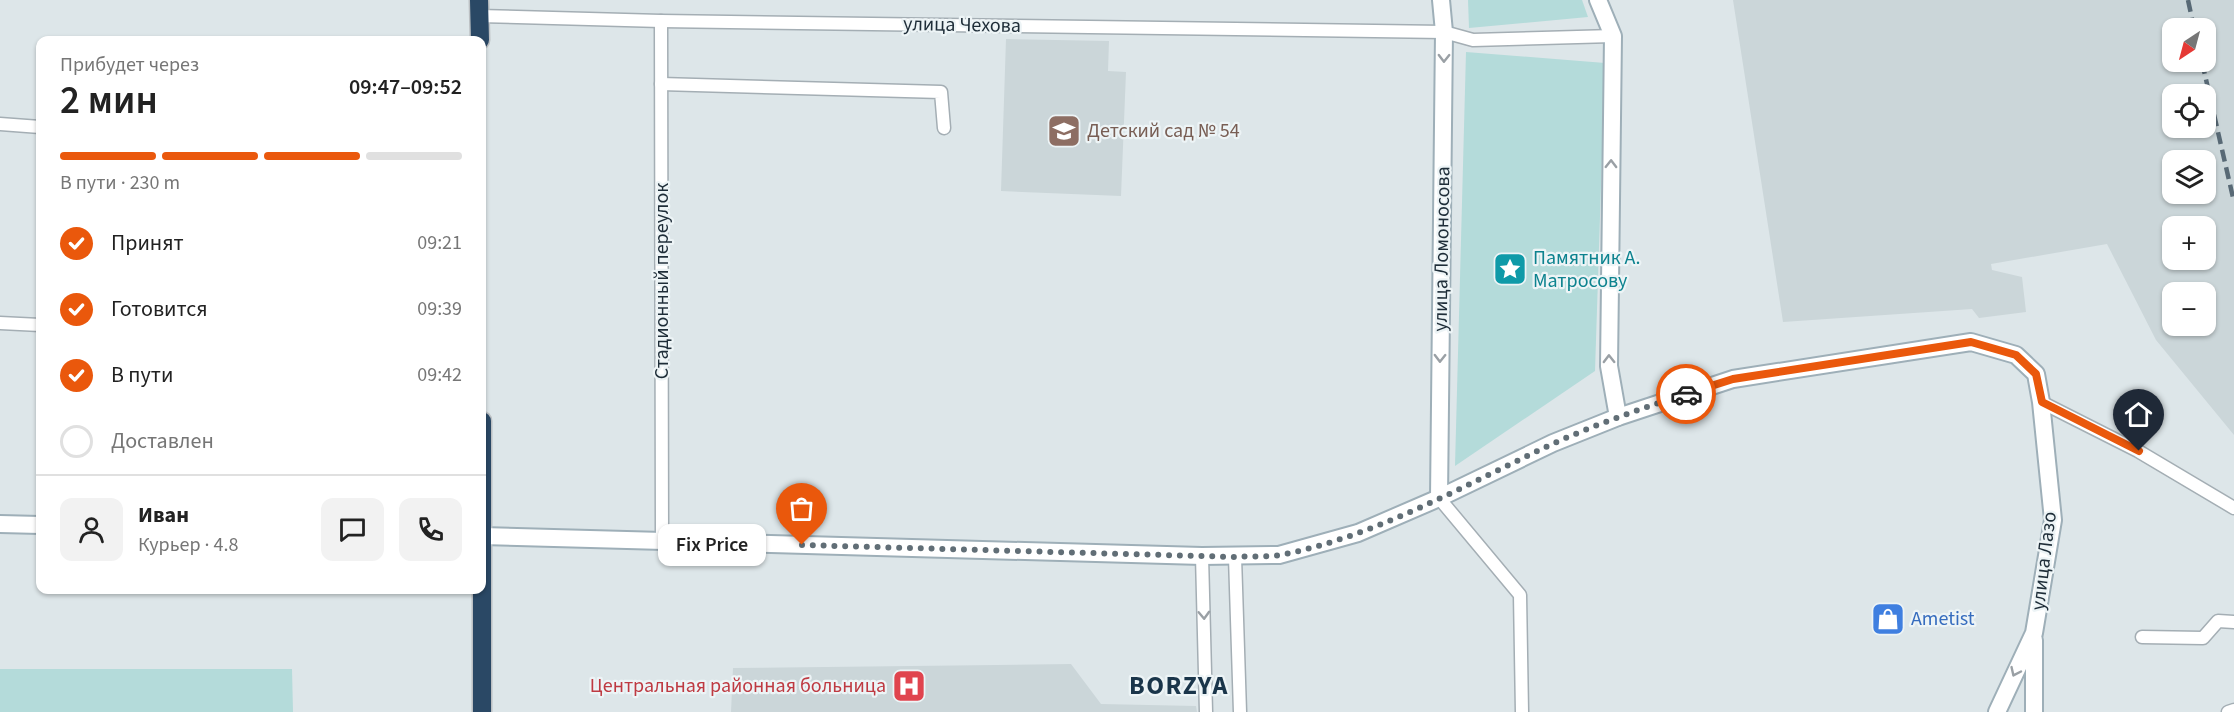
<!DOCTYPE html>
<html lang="ru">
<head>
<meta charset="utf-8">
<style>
	body { margin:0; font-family:"Source Sans 3",sans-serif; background:#f2f2f2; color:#222; height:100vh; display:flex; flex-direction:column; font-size:22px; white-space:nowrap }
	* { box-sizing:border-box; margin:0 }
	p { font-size:20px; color:#767676 }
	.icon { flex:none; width:33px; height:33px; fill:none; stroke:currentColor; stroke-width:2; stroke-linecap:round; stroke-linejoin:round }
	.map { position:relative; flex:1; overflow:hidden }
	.sheet { position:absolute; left:36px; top:36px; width:450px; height:558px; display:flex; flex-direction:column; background:#fff; border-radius:12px; box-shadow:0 2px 4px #0004 }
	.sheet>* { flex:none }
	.needle { width:39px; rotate:216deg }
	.tools { position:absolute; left:2162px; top:18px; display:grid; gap:12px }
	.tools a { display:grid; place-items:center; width:54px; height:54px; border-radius:12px; background:#fff; box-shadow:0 2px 4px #0004; font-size:30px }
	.pin { position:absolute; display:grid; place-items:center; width:51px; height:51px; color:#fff; margin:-62px -26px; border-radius:50% 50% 50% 0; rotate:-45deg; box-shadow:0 0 6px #0007 }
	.pin .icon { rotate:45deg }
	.courier { position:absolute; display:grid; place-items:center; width:60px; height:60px; margin:-30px; border:4px solid #ea580c; border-radius:50%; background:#fff; color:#222; box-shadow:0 2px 8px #0007 }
	.bubble { position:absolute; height:42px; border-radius:12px; background:#fff; box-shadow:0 2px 4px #0004; font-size:20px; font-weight:600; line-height:42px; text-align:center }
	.overview em { font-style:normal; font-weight:600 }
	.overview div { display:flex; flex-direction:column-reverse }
	.overview { display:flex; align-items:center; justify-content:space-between; height:102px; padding:0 24px }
	h1 { font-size:39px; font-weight:600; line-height:45px }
	.bar { display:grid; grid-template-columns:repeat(4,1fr); gap:9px 6px; align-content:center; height:72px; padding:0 24px }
	.bar i { height:8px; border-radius:4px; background:#e0e0e0 }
	.bar .selected { background:#ea580c }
	.bar p { grid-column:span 4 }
	.line { display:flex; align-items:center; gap:15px; padding:0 24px; border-top:2px solid #e0e0e0 }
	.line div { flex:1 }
	.round { display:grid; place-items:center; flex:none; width:63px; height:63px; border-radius:12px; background:#f2f2f2 }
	ol { padding:0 24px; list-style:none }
	li { display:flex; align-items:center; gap:18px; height:66px }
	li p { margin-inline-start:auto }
	li .icon { padding:6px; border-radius:50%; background:#ea580c; color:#fff; stroke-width:4 }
	li:last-child { color:#767676 }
	li i { width:33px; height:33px; border:3px solid #e0e0e0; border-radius:50% }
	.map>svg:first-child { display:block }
	.built { fill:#cbd6d9; fill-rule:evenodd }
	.green { fill:#b4dbda }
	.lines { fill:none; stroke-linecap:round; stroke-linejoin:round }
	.street-casing { stroke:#a4aeb4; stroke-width:15 }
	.secondary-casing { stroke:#9eafb8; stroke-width:20 }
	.highway-casing { stroke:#bcc0c3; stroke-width:21 }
	.street { stroke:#fff; stroke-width:12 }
	.secondary { stroke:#fff; stroke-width:16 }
	.highway { stroke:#2a4865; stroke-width:18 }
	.rail { stroke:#586975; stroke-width:4.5; stroke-dasharray:12 6; stroke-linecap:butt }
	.oneway { stroke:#9aa0a5 }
	.done { stroke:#616e76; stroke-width:6; stroke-dasharray:0 10.8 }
	.route { stroke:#ea580c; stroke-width:8 }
	.labels { text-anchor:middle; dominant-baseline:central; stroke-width:4.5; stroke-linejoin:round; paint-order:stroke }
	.street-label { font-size:20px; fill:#1e2d38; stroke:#edf4f6 }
	.education-label { font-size:20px; fill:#785e54; stroke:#edf4f6; text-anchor:start }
	.culture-label { font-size:20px; fill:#0d838f; stroke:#edf4f6; text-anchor:start }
	.shop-label { font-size:20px; fill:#366cbe; stroke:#edf4f6; text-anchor:start }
	.health-label { font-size:20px; fill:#be3a42; stroke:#edf4f6; text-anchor:end }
	.district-label { font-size:26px; font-weight:bold; letter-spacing:1.5px; fill:#1a354a; stroke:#edf4f6 }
</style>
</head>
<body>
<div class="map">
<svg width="2234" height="712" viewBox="0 0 2234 712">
	<rect width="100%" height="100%" fill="#dde6e9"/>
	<g class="built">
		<path d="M 1733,0 L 2234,0 L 2234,435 L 2156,340 L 2107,244 L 1991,264 L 1992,270 L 2022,277 L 2026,312 L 1979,318 L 1972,309 L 1783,322 ZM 2172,28 L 2205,28 L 2205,62 L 2172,62 ZM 2172,94 L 2205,94 L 2205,128 L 2172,128 ZM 2172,160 L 2205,160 L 2205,194 L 2172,194 ZM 2172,226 L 2205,226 L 2205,260 L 2172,260 ZM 2172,292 L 2205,292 L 2205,326 L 2172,326 Z"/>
		<path d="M 1006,39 L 1109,41 L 1108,71 L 1126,72 L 1121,196 L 1001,191 Z"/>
		<path d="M 1071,664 L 1101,704 L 1196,706 L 1197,712 L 731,712 L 733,668 Z"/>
	</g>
	<g class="green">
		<path d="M 1468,0 L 1582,0 L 1588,17 L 1469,28 Z"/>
		<path d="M 1466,52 L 1605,63 L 1595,371 L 1455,466 Z"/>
		<path d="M 0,669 L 292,669 L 293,712 L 0,712 Z"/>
	</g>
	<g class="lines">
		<g class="street-casing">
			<g id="street">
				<path d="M 479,16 L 661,21 L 1444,32 L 1473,40 L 1613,36"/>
				<path d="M 661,21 L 662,541"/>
				<path d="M 661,84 L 941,92 L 944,128"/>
				<path d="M 0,124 L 40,127"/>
				<path d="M 0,323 L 40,325"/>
				<path d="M 2041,402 L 2138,451 L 2234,508"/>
				<path d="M 1439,498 L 1520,595 L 1522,712"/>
				<path d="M 1202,556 L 1206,712"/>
				<path d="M 1235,557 L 1240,712"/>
				<path d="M 2142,637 L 2203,638 L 2218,621 L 2234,622"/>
				<path d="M 2228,712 L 2234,710"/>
			</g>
		</g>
		<g class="secondary-casing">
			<g id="secondary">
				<path d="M 1598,0 L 1613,36 L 1609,366 L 1618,417"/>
				<path d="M 1439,498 L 1444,32 L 1441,0"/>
				<path d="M 0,524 L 40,525"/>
				<path d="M 482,536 L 1202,556 L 1279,555 L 1358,533 L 1439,498 L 1553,443 L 1618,417 L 1733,379 L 1971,342 L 2016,355 L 2036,374 L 2041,402 L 2053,520 L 2034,633 L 1997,712"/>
				<path d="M 2034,640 L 2034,712"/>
			</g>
		</g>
		<g class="highway-casing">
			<g id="highway">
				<path d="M 479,0 L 480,40"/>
				<path d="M 482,421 L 482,712"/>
			</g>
		</g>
		<use href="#street" class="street"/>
		<use href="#secondary" class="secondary"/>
		<use href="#highway" class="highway"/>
		<g class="rail">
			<path d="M 2188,0 L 2194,28"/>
			<path d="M 2202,62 L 2234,202"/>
		</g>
	</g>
	<defs><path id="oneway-chevron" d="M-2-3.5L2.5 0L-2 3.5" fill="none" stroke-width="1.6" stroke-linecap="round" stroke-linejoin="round" transform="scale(1.5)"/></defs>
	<g class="oneway">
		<use href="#oneway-chevron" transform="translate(1444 58) rotate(91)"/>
		<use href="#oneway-chevron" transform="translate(1611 164) rotate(-89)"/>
		<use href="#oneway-chevron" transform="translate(1440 358) rotate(91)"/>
		<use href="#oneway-chevron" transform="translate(1609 359) rotate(-91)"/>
		<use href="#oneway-chevron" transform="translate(1204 615) rotate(88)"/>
		<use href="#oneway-chevron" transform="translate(2015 672) rotate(115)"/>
	</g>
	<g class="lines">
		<path class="done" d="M 802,545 L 1235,557 C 1250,556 1266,557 1281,555 C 1376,536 1463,486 1550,445 C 1594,425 1640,409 1686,394"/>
		<path class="route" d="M 1686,394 L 1733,379 L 1971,342 L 2016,355 L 2036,374 L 2042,402 L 2139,451"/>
	</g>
	<defs>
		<g id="school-square" transform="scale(1.725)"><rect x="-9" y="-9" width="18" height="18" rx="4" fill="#8d6e63" stroke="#edf4f6"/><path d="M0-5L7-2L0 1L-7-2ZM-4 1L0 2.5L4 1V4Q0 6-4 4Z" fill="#fff"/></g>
		<g id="sight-square" transform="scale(1.725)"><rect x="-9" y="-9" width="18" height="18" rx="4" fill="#0f9aa8" stroke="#edf4f6"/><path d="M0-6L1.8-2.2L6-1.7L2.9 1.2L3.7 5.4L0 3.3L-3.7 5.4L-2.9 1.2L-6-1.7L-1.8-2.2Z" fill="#fff"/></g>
		<g id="shop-square" transform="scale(1.725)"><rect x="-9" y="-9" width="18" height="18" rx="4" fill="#3f7fe0" stroke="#edf4f6"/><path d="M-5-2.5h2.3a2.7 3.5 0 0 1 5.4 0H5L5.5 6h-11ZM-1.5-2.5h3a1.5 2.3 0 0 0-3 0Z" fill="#fff"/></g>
		<g id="hospital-square" transform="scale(1.725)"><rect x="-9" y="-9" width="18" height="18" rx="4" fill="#e0444e" stroke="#edf4f6"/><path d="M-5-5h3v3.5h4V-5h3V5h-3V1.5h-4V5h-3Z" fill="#fff"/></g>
	</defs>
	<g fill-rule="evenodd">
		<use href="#school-square" x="1064" y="131"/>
		<use href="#sight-square" x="1510" y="269"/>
		<use href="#shop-square" x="1888" y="619"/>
		<use href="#hospital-square" x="909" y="686"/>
	</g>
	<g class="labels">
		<g class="street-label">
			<text transform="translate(962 25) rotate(1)">улица Чехова</text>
			<text transform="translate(1442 249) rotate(-89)">улица Ломоносова</text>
			<text transform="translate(662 281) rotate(-90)">Стадионный переулок</text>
			<text transform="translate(2044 561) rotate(-83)">улица Лазо</text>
		</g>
		<g class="education-label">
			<text x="1087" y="131">Детский сад № 54</text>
		</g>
		<g class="culture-label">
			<text x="1533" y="258">Памятник А.<tspan x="1533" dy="23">Матросову</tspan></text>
		</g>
		<g class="shop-label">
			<text x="1911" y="619">Ametist</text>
		</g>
		<g class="health-label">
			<text x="886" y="686">Центральная районная больница</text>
		</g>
		<g class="district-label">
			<text x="1179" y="685">BORZYA</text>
		</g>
	</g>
</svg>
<div class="tools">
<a><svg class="needle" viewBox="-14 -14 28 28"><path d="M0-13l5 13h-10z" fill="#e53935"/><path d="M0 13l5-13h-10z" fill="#767676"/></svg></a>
<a><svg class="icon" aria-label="locate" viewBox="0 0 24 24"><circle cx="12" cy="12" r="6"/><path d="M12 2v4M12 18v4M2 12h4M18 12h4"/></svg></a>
<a><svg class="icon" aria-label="layers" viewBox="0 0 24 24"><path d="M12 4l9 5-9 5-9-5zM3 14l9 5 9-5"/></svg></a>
<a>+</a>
<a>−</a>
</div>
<div class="pin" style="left:802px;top:545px;background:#ea580c"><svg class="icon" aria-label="bag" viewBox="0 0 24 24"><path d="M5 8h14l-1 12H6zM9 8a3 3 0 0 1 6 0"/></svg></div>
<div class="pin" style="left:2139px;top:451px;background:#1f2937"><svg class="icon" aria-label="home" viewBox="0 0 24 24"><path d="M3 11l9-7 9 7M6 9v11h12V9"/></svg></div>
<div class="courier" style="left:1686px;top:394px"><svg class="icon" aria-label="car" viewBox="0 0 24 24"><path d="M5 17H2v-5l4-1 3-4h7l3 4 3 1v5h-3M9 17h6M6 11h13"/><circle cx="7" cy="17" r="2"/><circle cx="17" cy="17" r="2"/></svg></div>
<div class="bubble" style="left:658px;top:524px;width:108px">Fix Price</div>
<section class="sheet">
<div class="overview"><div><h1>2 мин</h1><p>Прибудет через</p></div><em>09:47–09:52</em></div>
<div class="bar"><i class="selected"></i><i class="selected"></i><i class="selected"></i><i></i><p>В пути · 230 m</p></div>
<ol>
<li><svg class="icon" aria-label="check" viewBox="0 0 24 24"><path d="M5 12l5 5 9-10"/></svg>Принят<p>09:21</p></li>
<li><svg class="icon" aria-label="check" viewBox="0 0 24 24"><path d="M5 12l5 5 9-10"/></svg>Готовится<p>09:39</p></li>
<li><svg class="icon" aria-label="check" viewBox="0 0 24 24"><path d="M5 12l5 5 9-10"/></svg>В пути<p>09:42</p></li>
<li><i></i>Доставлен</li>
</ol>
<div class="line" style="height:108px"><a class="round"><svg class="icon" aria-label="person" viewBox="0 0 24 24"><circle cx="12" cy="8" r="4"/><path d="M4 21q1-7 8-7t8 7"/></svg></a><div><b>Иван</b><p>Курьер · 4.8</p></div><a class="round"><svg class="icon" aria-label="chat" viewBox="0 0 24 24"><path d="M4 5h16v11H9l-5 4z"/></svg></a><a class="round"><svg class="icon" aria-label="phone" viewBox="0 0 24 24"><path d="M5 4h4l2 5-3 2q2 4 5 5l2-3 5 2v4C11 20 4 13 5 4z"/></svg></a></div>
</section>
</div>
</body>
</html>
